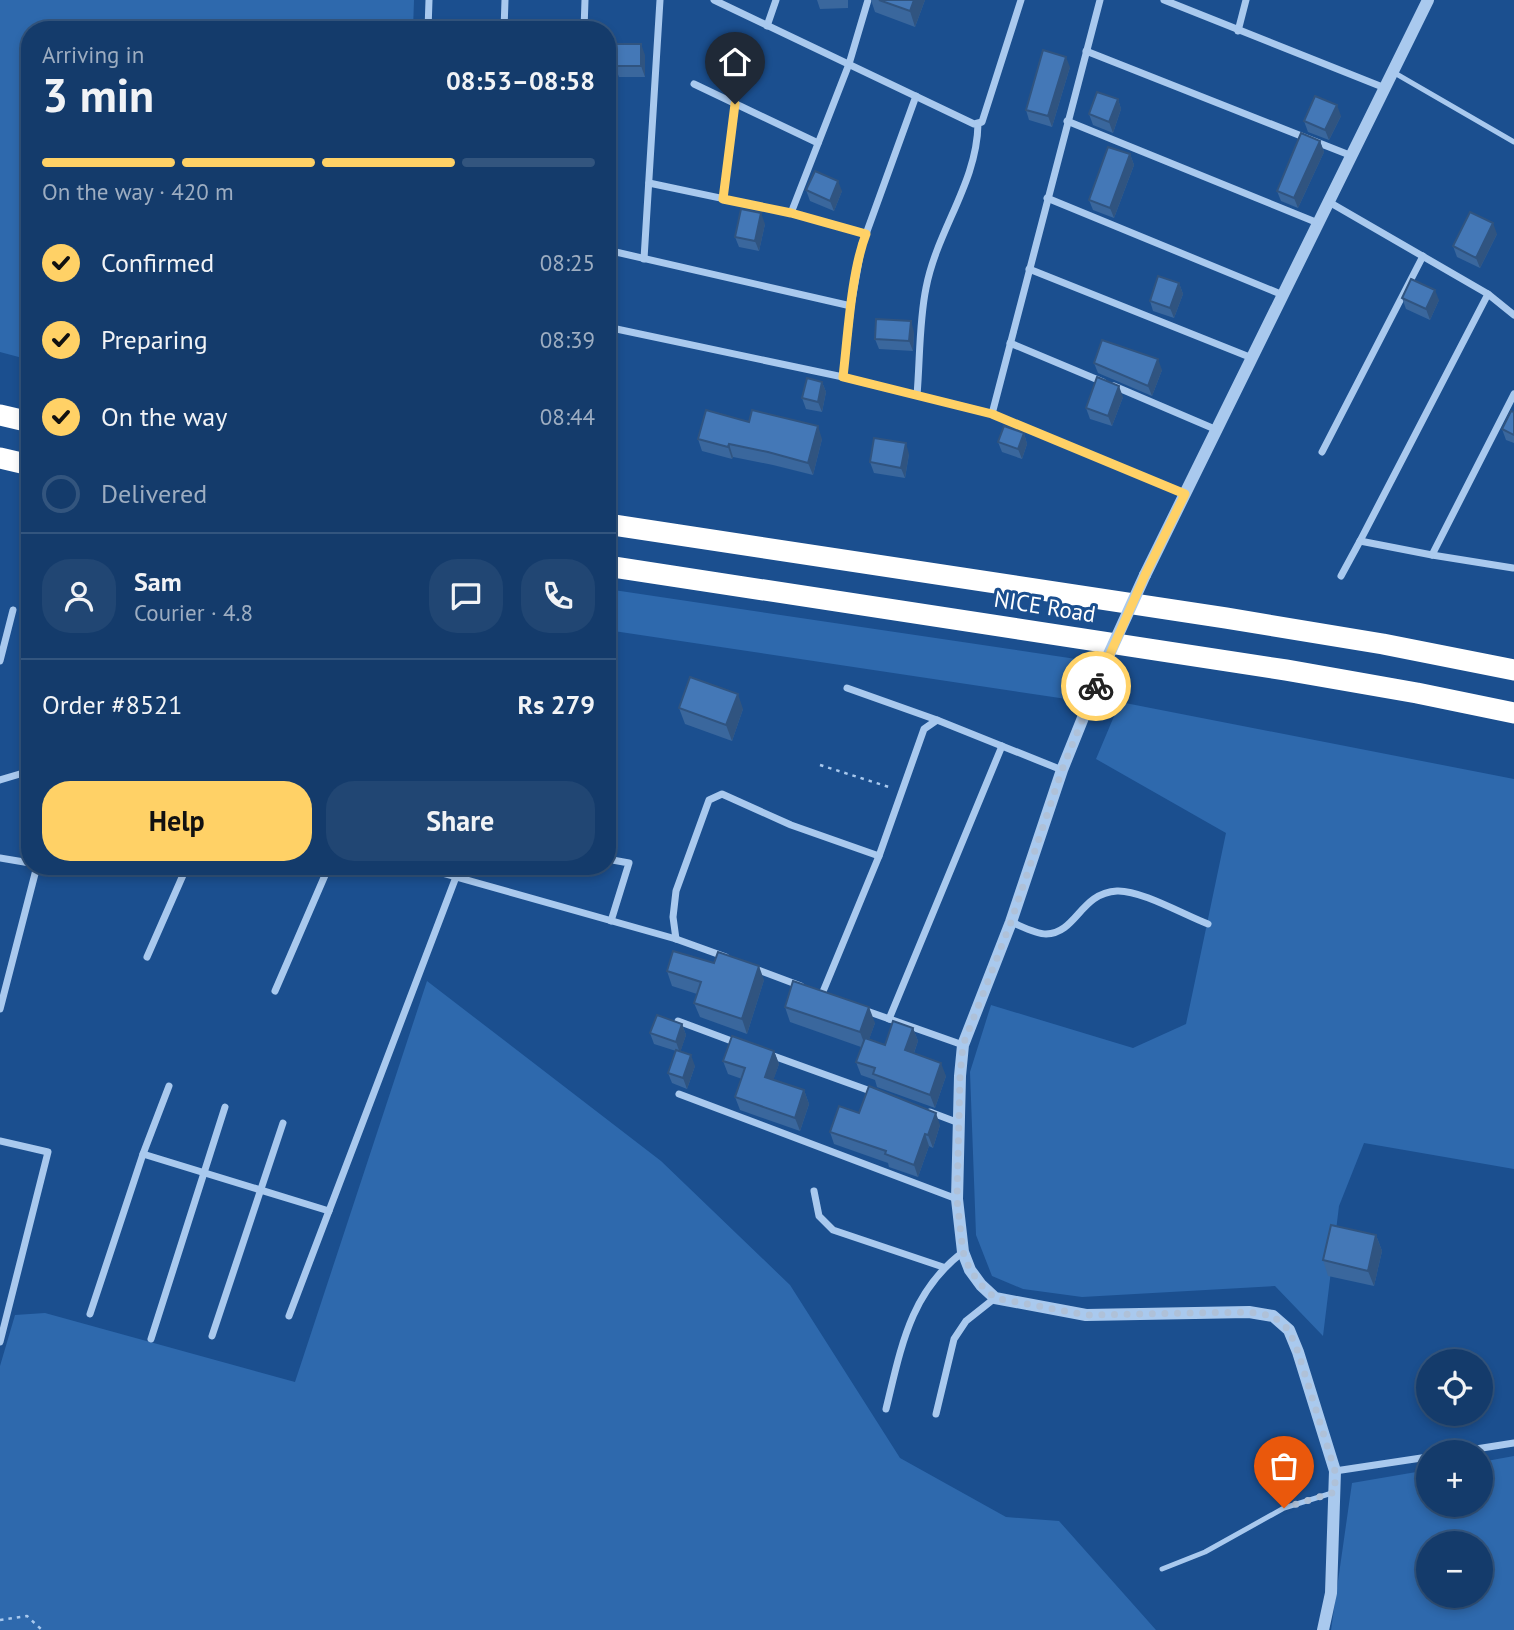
<!DOCTYPE html>
<html lang="en">
<head>
<meta charset="utf-8">
<style>
	body { margin:0; font-family:"PT Sans",sans-serif; background:#214673; color:#f1f3f6; height:100vh; display:flex; flex-direction:column; font-size:26px; white-space:nowrap }
	* { box-sizing:border-box; margin:0 }
	p { font-size:23px; color:#9dadc1 }
	.icon { flex:none; width:38px; height:38px; fill:none; stroke:currentColor; stroke-width:2; stroke-linecap:round; stroke-linejoin:round }
	.map { position:relative; flex:1; overflow:hidden }
	.panel { position:absolute; left:21px; top:21px; width:595px; height:854px; display:flex; flex-direction:column; background:#143b6b; border-radius:28px; box-shadow:0 4px 10px #0003,0 0 0 2px #33557e }
	.panel>* { flex:none }
	.controls { position:absolute; left:1416px; top:1349px; display:grid; gap:14px }
	.controls a { display:grid; place-items:center; width:77px; height:77px; border-radius:50%; background:#143b6b; box-shadow:0 4px 10px #0003,0 0 0 2px #33557e; font-size:35px }
	.pin { position:absolute; display:grid; place-items:center; width:60px; height:60px; color:#fff; margin:-72px -30px; border-radius:50% 50% 50% 0; rotate:-45deg; box-shadow:0 0 7px #0007 }
	.pin .icon { rotate:45deg }
	.courier { position:absolute; display:grid; place-items:center; width:70px; height:70px; margin:-35px; border:5px solid #ffd166; border-radius:50%; background:#fff; color:#222; box-shadow:0 2px 9px #0007 }
	.head em { font-style:normal; font-weight:600 }
	.head div { display:flex; flex-direction:column-reverse }
	.head { display:flex; align-items:center; justify-content:space-between; height:119px; padding:0 21px }
	h1 { font-size:46px; font-weight:600; line-height:52px }
	.bar { display:grid; grid-template-columns:repeat(4,1fr); gap:10px 7px; align-content:center; height:84px; padding:0 21px }
	.bar i { height:9px; border-radius:5px; background:#33557e }
	.bar .active { background:#ffd166 }
	.bar p { grid-column:span 4 }
	.line { display:flex; align-items:center; gap:18px; padding:0 21px; border-top:2px solid #33557e }
	.line div { flex:1 }
	.round { display:grid; place-items:center; flex:none; width:74px; height:74px; border-radius:28px; background:#214673 }
	ol { padding:0 21px; list-style:none }
	li { display:flex; align-items:center; gap:21px; height:77px }
	li p { margin-inline-start:auto }
	li .icon { padding:7px; border-radius:50%; background:#ffd166; color:#111; stroke-width:4 }
	li:last-child { color:#9dadc1 }
	li i { width:38px; height:38px; border:4px solid #33557e; border-radius:50% }
	.button { display:flex; gap:14px; margin-top:auto; padding:14px 21px }
	.button a { flex:1; height:80px; border-radius:28px; background:#ffd166; color:#111; font-size:28px; font-weight:600; line-height:80px; text-align:center }
	.button a+a { background:#214673; color:#f1f3f6 }
	.map>svg:first-child { display:block }
	.green { fill:#2e69ad; fill-rule:evenodd }
	.lines { fill:none; stroke-linecap:round; stroke-linejoin:round }
	.path { stroke:#a9c9ee; stroke-width:2.5; stroke-dasharray:3.5 5; stroke-linecap:butt }
	.service { stroke:#a9c9ee; stroke-width:5 }
	.minor { stroke:#a9c9ee; stroke-width:7 }
	.tertiary { stroke:#a9c9ee; stroke-width:12 }
	.motorway { stroke:#fff; stroke-width:21 }
	.tertiary-bridge { stroke:#a9c9ee; stroke-width:12 }
	.wall { fill:#3a679d }
	.shaded-wall { fill:#305480 }
	.building { fill:#4478b7; stroke:#305480; stroke-width:2 }
	.done { stroke:#afc1d8; stroke-width:7; stroke-dasharray:0 12.6 }
	.route { stroke:#ffd166; stroke-width:9 }
	.labels { text-anchor:middle; dominant-baseline:central; stroke-width:6; stroke-linejoin:round; paint-order:stroke }
	.street-label { font-size:23px; fill:#fff; stroke:#1b4f8f }
</style>
</head>
<body>
<div class="map">
<svg width="1514" height="1630" viewBox="0 0 1514 1630">
	<rect width="100%" height="100%" fill="#1b4f8f"/>
	<g class="green">
		<path d="M 0,0 L 414,0 L 413,30 L 30,30 L 30,360 L 0,352 Z"/>
		<path d="M 607,589 L 1096,662 L 1080,701 L 607,630 Z"/>
		<path d="M 1120,702 L 1514,779 L 1514,1169 L 1364,1143 L 1339,1206 L 1323,1336 L 1275,1286 L 1082,1297 L 1023,1289 L 992,1276 L 976,1235 L 970,1072 L 991,1005 L 1133,1048 L 1186,1024 L 1226,833 L 1096,759 Z"/>
		<path d="M 427,981 L 661,1161 L 790,1285 L 900,1458 L 1006,1517 L 1059,1521 L 1156,1630 L 0,1630 L 0,1366 L 15,1315 L 45,1313 L 295,1382 Z"/>
		<path d="M 1514,1456 L 1514,1630 L 1331,1630 L 1352,1483 L 1428,1470 L 1428,1505 L 1480,1505 L 1481,1462 ZM 1428,1544 L 1480,1544 L 1480,1596 L 1428,1596 Z"/>
	</g>
	<g class="lines">
		<g class="path">
			<path d="M 820,765 L 892,788"/>
			<path d="M 0,1620 L 27,1616 L 42,1630"/>
		</g>
		<g class="service">
			<path d="M 1393,72 L 1514,142"/>
			<path d="M 1162,1569 L 1205,1552 L 1284,1508 L 1332,1493"/>
		</g>
		<g class="minor">
			<path d="M 714,0 L 974,124 L 982,122 L 1021,0"/>
			<path d="M 1164,0 L 1385,88"/>
			<path d="M 767,26 L 776,0"/>
			<path d="M 428,30 L 429,0"/>
			<path d="M 504,30 L 505,0"/>
			<path d="M 584,30 L 585,0"/>
			<path d="M 1238,31 L 1246,0"/>
			<path d="M 1086,51 L 1352,156"/>
			<path d="M 694,84 L 818,143"/>
			<path d="M 1067,121 L 1318,223"/>
			<path d="M 649,183 L 791,213 L 866,234 L 862,244 L 851,306"/>
			<path d="M 1047,198 L 1283,295"/>
			<path d="M 723,199 L 735,104"/>
			<path d="M 1329,202 L 1488,294 L 1514,315"/>
			<path d="M 791,213 L 849,64 L 868,0"/>
			<path d="M 866,234 L 916,96"/>
			<path d="M 607,250 L 851,306 L 843,377"/>
			<path d="M 644,259 L 660,0"/>
			<path d="M 1029,269 L 1252,358"/>
			<path d="M 1488,294 L 1360,541 L 1432,555 L 1513,568"/>
			<path d="M 607,327 L 843,377 L 992,414 L 1185,494"/>
			<path d="M 1010,343 L 1103,382"/>
			<path d="M 1114,386 L 1217,430"/>
			<path d="M 917,395 C 920,360 919,322 926,288 C 937,230 977,183 978,124"/>
			<path d="M 607,401 L 611,402"/>
			<path d="M 992,414 L 1100,0"/>
			<path d="M 1322,452 L 1423,256"/>
			<path d="M 1432,555 L 1514,394"/>
			<path d="M 1341,576 L 1360,541"/>
			<path d="M 0,661 L 13,610"/>
			<path d="M 847,688 L 937,720"/>
			<path d="M 0,780 L 30,771"/>
			<path d="M 0,858 L 30,863"/>
			<path d="M 607,859 L 629,863 L 611,921"/>
			<path d="M 417,866 L 676,939 L 726,957"/>
			<path d="M 1011,922 C 1021,926 1036,934 1046,934 C 1077,933 1080,893 1117,891 C 1141,890 1184,915 1208,924"/>
			<path d="M 676,939 L 673,917 L 676,891 L 709,800 L 722,794 L 791,825 L 879,856 L 924,729 L 937,720 L 1062,770"/>
			<path d="M 147,957 L 187,866"/>
			<path d="M 753,968 L 801,986"/>
			<path d="M 275,991 L 329,866"/>
			<path d="M 822,994 L 879,856"/>
			<path d="M 0,1009 L 37,866"/>
			<path d="M 864,1010 L 963,1045"/>
			<path d="M 889,1019 L 1002,746"/>
			<path d="M 678,1021 L 737,1043"/>
			<path d="M 768,1054 L 876,1093"/>
			<path d="M 679,1094 L 957,1199"/>
			<path d="M 930,1112 L 959,1123"/>
			<path d="M 0,1141 L 48,1152 L 0,1342"/>
			<path d="M 143,1154 L 329,1211"/>
			<path d="M 814,1191 L 819,1216 L 833,1230 L 943,1267"/>
			<path d="M 90,1314 L 143,1154 L 169,1086"/>
			<path d="M 289,1316 L 456,877"/>
			<path d="M 212,1336 L 283,1123"/>
			<path d="M 151,1339 L 225,1107"/>
			<path d="M 886,1409 C 901,1348 910,1292 963,1252"/>
			<path d="M 936,1414 L 954,1339 L 966,1321 L 995,1298"/>
			<path d="M 1457,1452 L 1514,1443"/>
			<path d="M 1335,1471 L 1428,1457"/>
		</g>
		<g class="tertiary">
			<path d="M 1145,575 L 1428,0"/>
			<path d="M 1105,663 L 1062,770 L 1011,922 L 963,1045 L 960,1076 L 957,1199 L 963,1252 L 970,1270 L 981,1285 L 995,1298 L 1086,1315 L 1249,1312 L 1273,1316 L 1289,1330 L 1298,1352 L 1335,1471 L 1331,1593 L 1323,1630"/>
		</g>
		<g class="motorway">
			<path d="M 0,415 L 30,422"/>
			<path d="M 0,458 L 30,465"/>
			<path d="M 607,524 L 1226,618 L 1383,644 L 1514,670"/>
			<path d="M 607,566 L 1286,670 L 1417,693 L 1514,713"/>
		</g>
		<path class="tertiary-bridge" d="M 1105,663 L 1145,575"/>
	</g>
	<g class="wall">
		<path d="M 817,0 L 848,0 L 848,8 L 820,9 Z"/>
		<path d="M 871,0 L 925,0 L 915,27 L 875,12 Z"/>
		<path d="M 645,55 L 645,77 L 619,77 L 615,66 Z"/>
		<path d="M 1070,67 L 1052,127 L 1029,120 L 1026,110 Z"/>
		<path d="M 1118,99 L 1121,109 L 1113,133 L 1093,125 L 1089,114 Z"/>
		<path d="M 1341,116 L 1329,140 L 1308,132 L 1304,121 Z"/>
		<path d="M 1320,141 L 1324,152 L 1298,208 L 1281,201 L 1277,191 Z"/>
		<path d="M 1130,154 L 1134,165 L 1114,218 L 1093,210 L 1089,200 Z"/>
		<path d="M 806,190 L 842,191 L 834,211 L 810,201 Z"/>
		<path d="M 765,224 L 759,251 L 739,247 L 735,237 Z"/>
		<path d="M 1497,234 L 1480,268 L 1457,257 L 1453,246 Z"/>
		<path d="M 1179,283 L 1183,294 L 1174,318 L 1153,311 L 1150,301 Z"/>
		<path d="M 1402,298 L 1439,300 L 1430,320 L 1406,309 Z"/>
		<path d="M 914,332 L 913,351 L 879,349 L 875,339 Z"/>
		<path d="M 1094,363 L 1162,370 L 1152,396 L 1098,373 Z"/>
		<path d="M 822,382 L 826,392 L 822,412 L 806,409 L 802,398 Z"/>
		<path d="M 1123,397 L 1112,426 L 1090,419 L 1086,408 Z"/>
		<path d="M 1514,412 L 1514,443 L 1506,440 L 1502,429 Z"/>
		<path d="M 749,422 L 822,439 L 813,475 L 773,465 L 733,457 L 732,459 L 702,451 L 698,439 Z"/>
		<path d="M 1024,433 L 1027,444 L 1022,459 L 1002,452 L 998,442 Z"/>
		<path d="M 909,454 L 905,478 L 874,473 L 870,462 Z"/>
		<path d="M 679,708 L 743,709 L 732,741 L 685,724 Z"/>
		<path d="M 667,971 L 764,980 L 747,1034 L 700,1017 L 694,1003 L 697,994 L 672,986 Z"/>
		<path d="M 785,1007 L 875,1023 L 869,1039 L 885,1045 L 913,1028 L 918,1041 L 914,1053 L 946,1076 L 935,1108 L 877,1087 L 875,1080 L 861,1075 L 856,1062 L 861,1047 L 790,1022 Z"/>
		<path d="M 682,1024 L 686,1035 L 680,1052 L 695,1066 L 687,1089 L 672,1083 L 668,1073 L 676,1051 L 654,1044 L 650,1033 Z"/>
		<path d="M 774,1051 L 779,1064 L 773,1080 L 804,1090 L 809,1104 L 800,1131 L 740,1110 L 735,1097 L 742,1079 L 728,1074 L 723,1061 Z"/>
		<path d="M 859,1113 L 940,1125 L 933,1148 L 929,1146 L 918,1177 L 889,1167 L 888,1163 L 834,1144 L 830,1132 Z"/>
		<path d="M 1376,1235 L 1382,1251 L 1374,1286 L 1328,1276 L 1323,1260 Z"/>
	</g>
	<g class="shaded-wall">
		<path d="M 914,0 L 925,0 L 915,27 L 910,11 Z"/>
		<path d="M 641,44 L 645,55 L 645,77 L 641,66 Z"/>
		<path d="M 1066,57 L 1070,67 L 1052,127 L 1048,116 Z"/>
		<path d="M 1118,99 L 1121,109 L 1113,133 L 1109,122 Z"/>
		<path d="M 1337,105 L 1341,116 L 1329,140 L 1325,130 Z"/>
		<path d="M 1320,141 L 1324,152 L 1298,208 L 1294,198 Z"/>
		<path d="M 1130,154 L 1134,165 L 1114,218 L 1110,208 Z"/>
		<path d="M 838,181 L 842,191 L 834,211 L 830,201 Z"/>
		<path d="M 761,213 L 765,224 L 759,251 L 755,241 Z"/>
		<path d="M 1493,223 L 1497,234 L 1480,268 L 1476,258 Z"/>
		<path d="M 1179,283 L 1183,294 L 1174,318 L 1170,308 Z"/>
		<path d="M 1435,290 L 1439,300 L 1430,320 L 1426,309 Z"/>
		<path d="M 911,321 L 914,332 L 913,351 L 909,341 Z"/>
		<path d="M 1158,359 L 1162,370 L 1152,396 L 1148,386 Z"/>
		<path d="M 822,382 L 826,392 L 822,412 L 818,402 Z"/>
		<path d="M 1119,386 L 1123,397 L 1112,426 L 1108,416 Z"/>
		<path d="M 818,426 L 822,439 L 813,475 L 808,463 Z"/>
		<path d="M 1024,433 L 1027,444 L 1022,459 L 1018,449 Z"/>
		<path d="M 906,443 L 909,454 L 905,478 L 901,468 Z"/>
		<path d="M 729,444 L 733,457 L 732,459 L 728,447 Z"/>
		<path d="M 738,694 L 743,709 L 732,741 L 726,725 Z"/>
		<path d="M 759,966 L 764,980 L 747,1034 L 742,1019 Z"/>
		<path d="M 869,1007 L 875,1023 L 866,1048 L 860,1032 Z"/>
		<path d="M 682,1024 L 686,1035 L 680,1053 L 676,1042 Z"/>
		<path d="M 913,1028 L 918,1041 L 910,1064 L 905,1050 Z"/>
		<path d="M 774,1051 L 779,1064 L 770,1090 L 765,1077 Z"/>
		<path d="M 691,1055 L 695,1066 L 687,1089 L 683,1078 Z"/>
		<path d="M 941,1063 L 946,1076 L 935,1108 L 930,1095 Z"/>
		<path d="M 804,1090 L 809,1104 L 800,1131 L 795,1118 Z"/>
		<path d="M 936,1113 L 940,1125 L 933,1148 L 928,1135 Z"/>
		<path d="M 925,1134 L 929,1146 L 918,1177 L 914,1165 Z"/>
		<path d="M 1376,1235 L 1382,1251 L 1374,1286 L 1368,1271 Z"/>
	</g>
	<g class="building">
		<path d="M 879,0 L 914,0 L 910,11 Z"/>
		<rect x="615" y="44" width="26" height="22"/>
		<path d="M 1043,50 L 1066,57 L 1048,116 L 1026,110 Z"/>
		<path d="M 1097,92 L 1118,99 L 1109,122 L 1089,114 Z"/>
		<path d="M 1315,96 L 1337,105 L 1325,130 L 1304,121 Z"/>
		<path d="M 1301,133 L 1320,141 L 1294,198 L 1277,191 Z"/>
		<path d="M 1108,147 L 1130,154 L 1110,208 L 1089,200 Z"/>
		<path d="M 815,171 L 838,181 L 830,201 L 806,190 Z"/>
		<path d="M 741,209 L 761,213 L 755,241 L 735,237 Z"/>
		<path d="M 1470,212 L 1493,223 L 1476,258 L 1453,246 Z"/>
		<path d="M 1158,276 L 1179,283 L 1170,308 L 1150,301 Z"/>
		<path d="M 1411,279 L 1435,290 L 1426,309 L 1402,298 Z"/>
		<path d="M 876,319 L 911,321 L 909,341 L 875,339 Z"/>
		<path d="M 1102,340 L 1158,359 L 1148,386 L 1094,363 Z"/>
		<path d="M 1097,377 L 1119,386 L 1108,416 L 1086,408 Z"/>
		<path d="M 807,378 L 822,382 L 818,402 L 802,398 Z"/>
		<path d="M 706,410 L 749,422 L 752,410 L 818,426 L 808,463 L 768,452 L 729,444 L 728,447 L 698,439 Z"/>
		<path d="M 1511,411 L 1514,412 L 1514,435 L 1502,429 Z"/>
		<path d="M 1004,426 L 1024,433 L 1018,449 L 998,442 Z"/>
		<path d="M 874,438 L 906,443 L 901,468 L 870,462 Z"/>
		<path d="M 690,677 L 738,694 L 726,725 L 679,708 Z"/>
		<path d="M 673,951 L 714,963 L 718,952 L 759,966 L 742,1019 L 694,1003 L 701,982 L 667,971 Z"/>
		<path d="M 793,981 L 869,1007 L 860,1032 L 785,1007 Z"/>
		<path d="M 657,1015 L 682,1024 L 676,1042 L 650,1033 Z"/>
		<path d="M 893,1021 L 913,1028 L 905,1050 L 941,1063 L 930,1095 L 873,1074 L 875,1068 L 856,1062 L 865,1038 L 885,1045 Z"/>
		<path d="M 732,1036 L 774,1051 L 765,1077 L 804,1090 L 795,1118 L 735,1097 L 745,1068 L 723,1061 Z"/>
		<path d="M 676,1050 L 691,1055 L 683,1078 L 668,1073 Z"/>
		<path d="M 869,1086 L 936,1113 L 928,1135 L 925,1134 L 914,1165 L 885,1154 L 886,1151 L 830,1132 L 839,1106 L 859,1113 Z"/>
		<path d="M 1331,1225 L 1376,1235 L 1368,1271 L 1323,1260 Z"/>
	</g>
	<g class="lines">
		<path class="done" d="M 1096,686 L 1062,770 L 1011,922 L 963,1045 L 960,1076 L 957,1199 L 963,1252 L 970,1270 L 981,1285 L 995,1298 L 1086,1315 L 1249,1312 L 1273,1316 L 1289,1330 L 1298,1352 L 1335,1471 L 1335,1492 L 1284,1508"/>
		<path class="route" d="M 735,104 L 723,199 L 791,213 L 866,234 C 851,273 848,335 843,377 L 992,414 L 1185,494 L 1145,575 L 1096,686"/>
	</g>
	<g class="labels">
		<g class="street-label">
			<text transform="translate(1045 606) rotate(9)">NICE Road</text>
		</g>
	</g>
</svg>
<div class="controls">
<a><svg class="icon" aria-label="locate" viewBox="0 0 24 24"><circle cx="12" cy="12" r="6"/><path d="M12 2v4M12 18v4M2 12h4M18 12h4"/></svg></a>
<a>+</a>
<a>−</a>
</div>
<div class="pin" style="left:1284px;top:1508px;background:#ea580c"><svg class="icon" aria-label="bag" viewBox="0 0 24 24"><path d="M5 8h14l-1 12H6zM9 8a3 3 0 0 1 6 0"/></svg></div>
<div class="pin" style="left:735px;top:104px;background:#1f2937"><svg class="icon" aria-label="home" viewBox="0 0 24 24"><path d="M3 11l9-7 9 7M6 9v11h12V9"/></svg></div>
<div class="courier" style="left:1096px;top:686px"><svg class="icon" aria-label="bike" viewBox="0 0 24 24"><circle cx="6" cy="16" r="4"/><circle cx="18" cy="16" r="4"/><path d="M6 16l4-8h5l3 8M10 8l3 8H6M13 5h3"/></svg></div>
<section class="panel">
<div class="head"><div><h1>3 min</h1><p>Arriving in</p></div><em>08:53–08:58</em></div>
<div class="bar"><i class="active"></i><i class="active"></i><i class="active"></i><i></i><p>On the way · 420 m</p></div>
<ol>
<li><svg class="icon" aria-label="check" viewBox="0 0 24 24"><path d="M5 12l5 5 9-10"/></svg>Confirmed<p>08:25</p></li>
<li><svg class="icon" aria-label="check" viewBox="0 0 24 24"><path d="M5 12l5 5 9-10"/></svg>Preparing<p>08:39</p></li>
<li><svg class="icon" aria-label="check" viewBox="0 0 24 24"><path d="M5 12l5 5 9-10"/></svg>On the way<p>08:44</p></li>
<li><i></i>Delivered</li>
</ol>
<div class="line" style="height:126px"><a class="round"><svg class="icon" aria-label="person" viewBox="0 0 24 24"><circle cx="12" cy="8" r="4"/><path d="M4 21q1-7 8-7t8 7"/></svg></a><div><b>Sam</b><p>Courier · 4.8</p></div><a class="round"><svg class="icon" aria-label="chat" viewBox="0 0 24 24"><path d="M4 5h16v11H9l-5 4z"/></svg></a><a class="round"><svg class="icon" aria-label="phone" viewBox="0 0 24 24"><path d="M5 4h4l2 5-3 2q2 4 5 5l2-3 5 2v4C11 20 4 13 5 4z"/></svg></a></div>
<div class="line" style="height:91px"><div>Order #8521</div><b>Rs 279</b></div>
<div class="button"><a>Help</a><a>Share</a></div>
</section>
</div>
</body>
</html>
